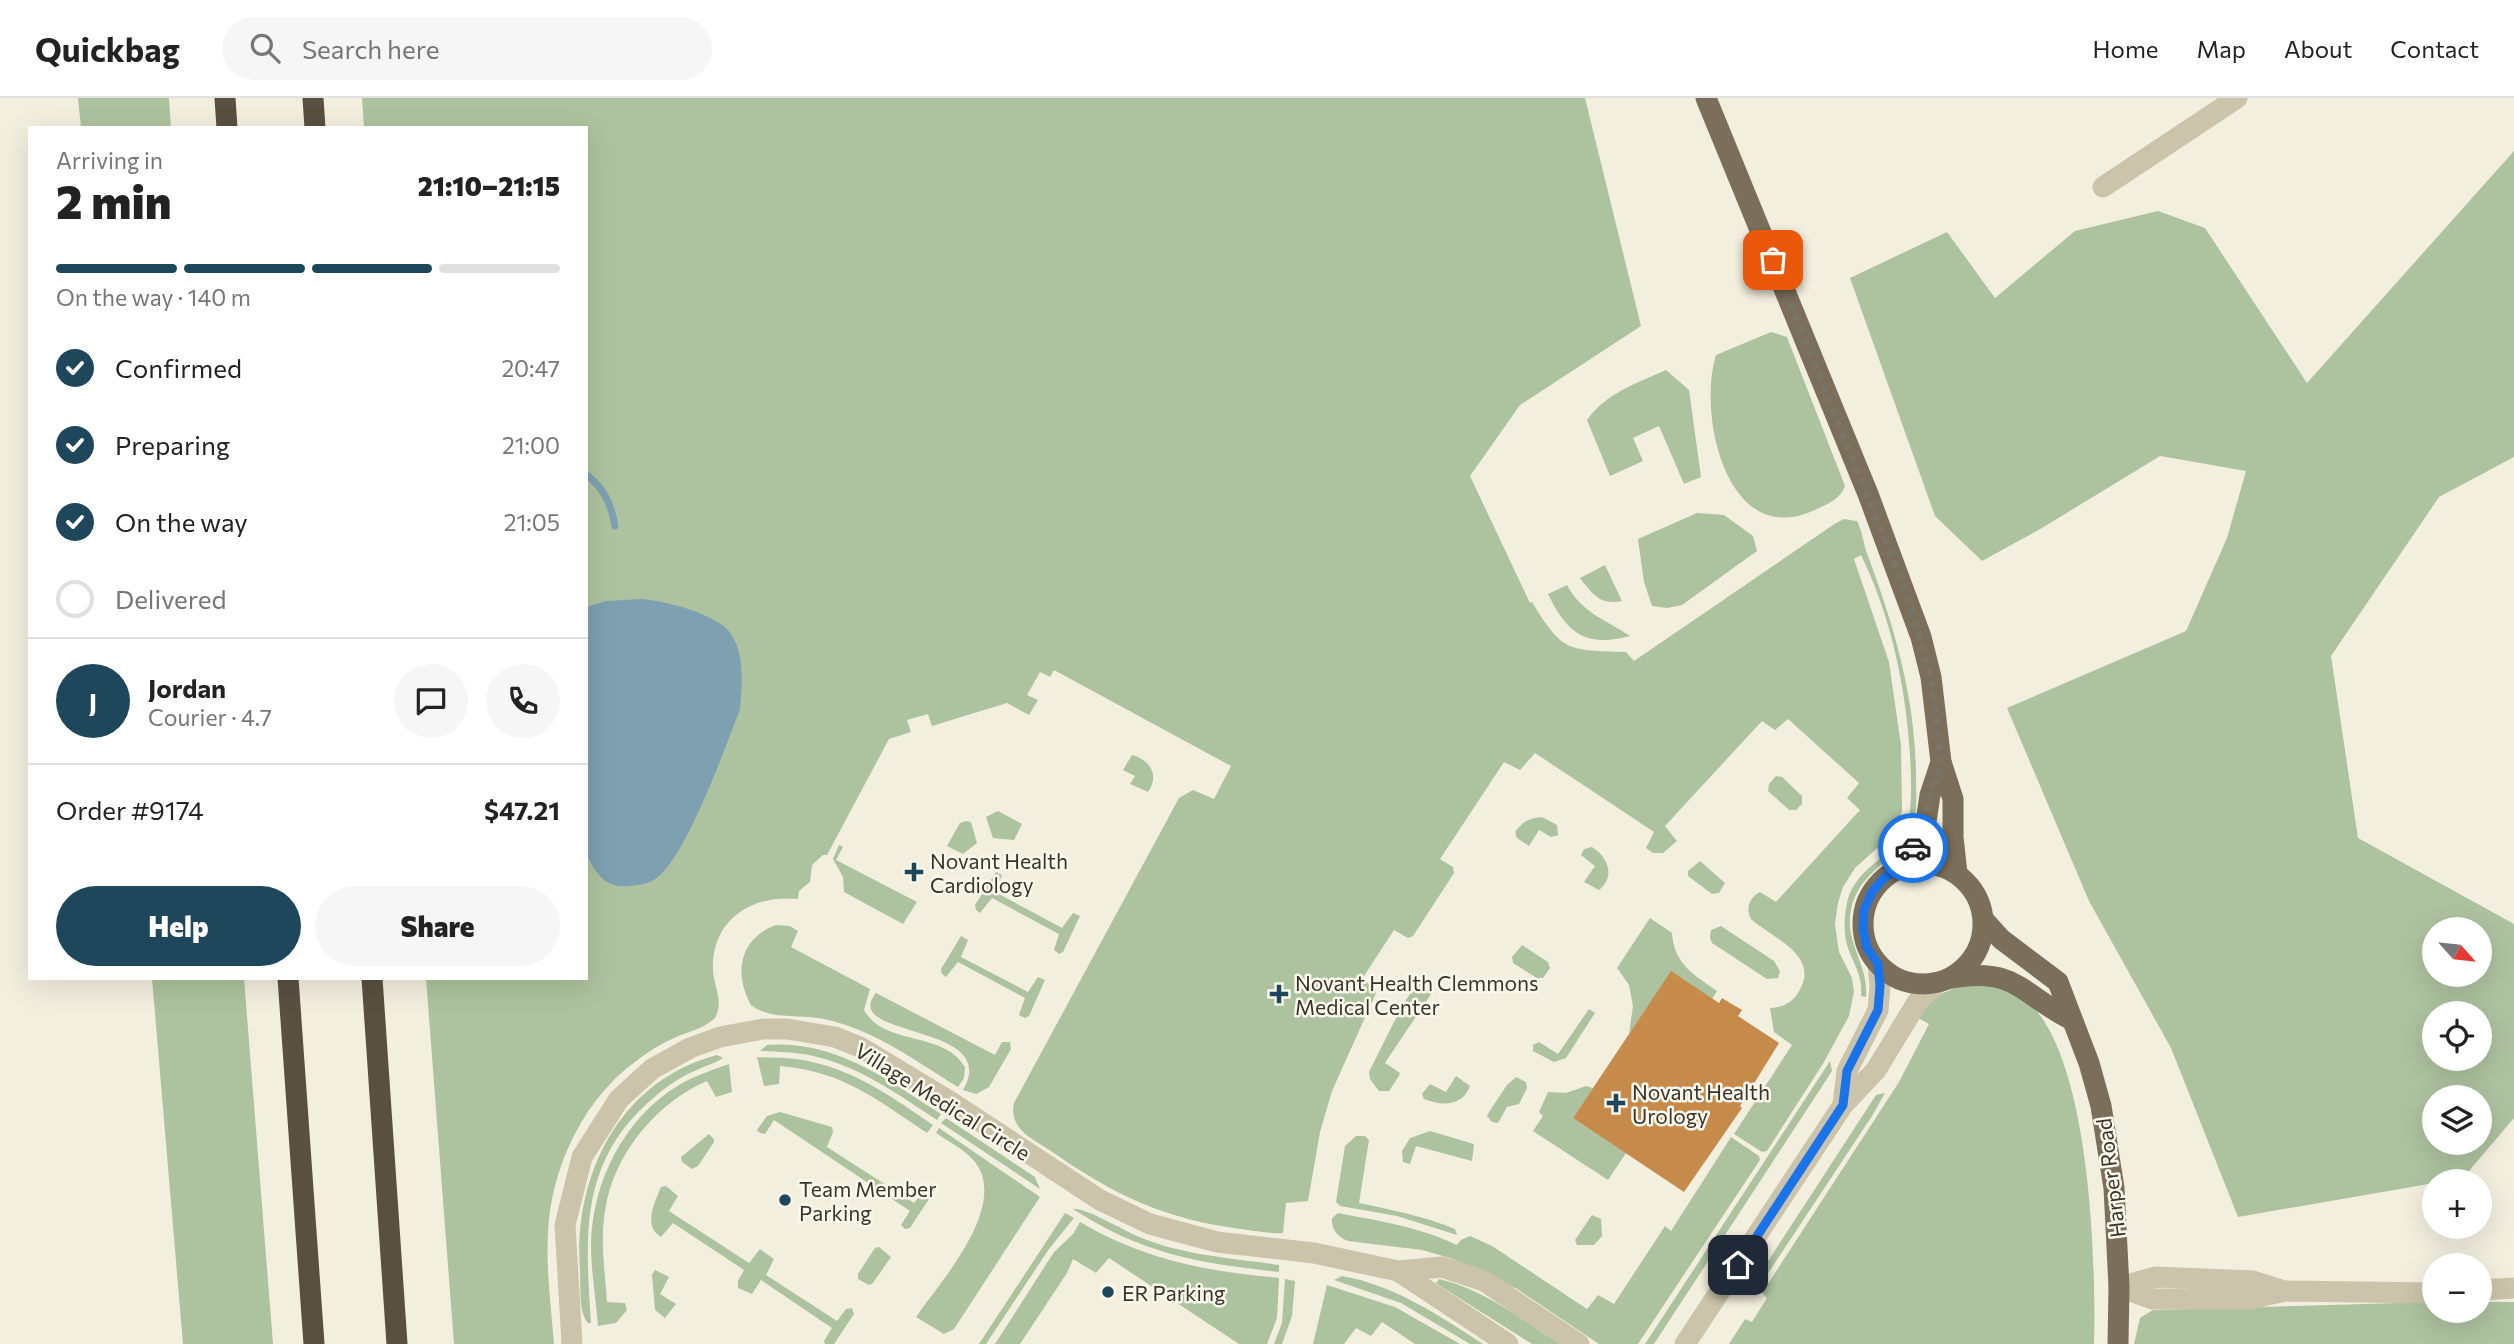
<!DOCTYPE html>
<html lang="en">
<head>
<meta charset="utf-8">
<style>
	body { margin:0; font-family:Commissioner,sans-serif; background:#f6f6f6; color:#222; height:100vh; display:flex; flex-direction:column; font-size:26px; white-space:nowrap }
	* { box-sizing:border-box; margin:0 }
	p { font-size:23px; color:#767676 }
	.icon { flex:none; width:38px; height:38px; fill:none; stroke:currentColor; stroke-width:2; stroke-linecap:round; stroke-linejoin:round }
	.map { position:relative; flex:1; overflow:hidden }
	.drawer { position:absolute; left:28px; top:28px; width:560px; height:854px; display:flex; flex-direction:column; background:#fff; border-radius:0px; box-shadow:0 7px 28px #0002 }
	.drawer>* { flex:none }
	.needle { width:46px; rotate:117deg }
	.controls { position:absolute; left:2422px; top:819px; display:grid; gap:14px }
	.controls a { display:grid; place-items:center; width:70px; height:70px; border-radius:50%; background:#fff; box-shadow:0 7px 28px #0002; font-size:35px }
	.pin { position:absolute; display:grid; place-items:center; width:60px; height:60px; color:#fff; margin:-30px; border-radius:14px; box-shadow:0 4px 10px #0006 }
	.courier { position:absolute; display:grid; place-items:center; width:70px; height:70px; margin:-35px; border:5px solid #1a73e8; border-radius:50%; background:#fff; color:#222; box-shadow:0 2px 9px #0007 }
	.overview em { font-style:normal; font-weight:800 }
	.overview div { display:flex; flex-direction:column-reverse }
	.overview { display:flex; align-items:center; justify-content:space-between; height:119px; padding:0 28px }
	h1 { font-size:46px; font-weight:800; line-height:52px }
	.bar { display:grid; grid-template-columns:repeat(4,1fr); gap:10px 7px; align-content:center; height:84px; padding:0 28px }
	.bar i { height:9px; border-radius:5px; background:#e0e0e0 }
	.bar .current { background:#1f475b }
	.bar p { grid-column:span 4 }
	.line { display:flex; align-items:center; gap:18px; padding:0 28px; border-top:2px solid #e0e0e0 }
	.line div { flex:1 }
	.round { display:grid; place-items:center; flex:none; width:74px; height:74px; border-radius:37px; background:#f6f6f6 }
	ol { padding:0 28px; list-style:none }
	li { display:flex; align-items:center; gap:21px; height:77px }
	li p { margin-inline-start:auto }
	li .icon { padding:7px; border-radius:50%; background:#1f475b; color:#fff; stroke-width:4 }
	li:last-child { color:#767676 }
	li i { width:38px; height:38px; border:4px solid #e0e0e0; border-radius:50% }
	.action { display:flex; gap:14px; margin-top:auto; padding:14px 28px }
	.action a { flex:1; height:80px; border-radius:42px; background:#1f475b; color:#fff; font-size:28px; font-weight:800; line-height:80px; text-align:center }
	.action a+a { background:#f6f6f6; color:#222 }
	header { display:flex; align-items:center; gap:42px; box-sizing:border-box; height:98px; padding:0 35px; background:#fff; border-bottom:2px solid #e0e0e0 }
	header strong { font-size:33px }
	nav { display:flex; gap:38px; margin-inline-start:auto; font-size:24px }
	.search { width:490px; height:63px; background:#f6f6f6; display:flex; align-items:center; gap:18px; box-sizing:border-box; padding:0 24px; border-radius:38px; color:#767676; font-size:26px }
	.map>svg:first-child { display:block }
	.green { fill:#adc29f; fill-rule:evenodd }
	.water { fill:#7ea0b0 }
	.lines { fill:none; stroke-linecap:round; stroke-linejoin:round }
	.stream { stroke:#7ea0b0; stroke-width:7 }
	.building { fill:#c68a4a }
	.minor { stroke:#ccc3ab; stroke-width:21 }
	.major { stroke:#7b6f5b; stroke-width:21 }
	.highway { stroke:#5a5041; stroke-width:21 }
	.done { stroke:#7a7569; stroke-width:7; stroke-dasharray:0 12.6 }
	.route { stroke:#1a73e8; stroke-width:9 }
	.poi-dot { fill:#1f475b; stroke:#faf8ec; stroke-width:2.5 }
	.labels { text-anchor:middle; dominant-baseline:central; stroke-width:5; stroke-linejoin:round; paint-order:stroke }
	.poi-label { font-size:21px; fill:#39332a; stroke:#faf8ec; text-anchor:start }
	.street-label { font-size:21px; fill:#39332a; stroke:#faf8ec }
</style>
</head>
<body>
<header>
<strong>Quickbag</strong>
<div class="search"><svg class="icon" aria-label="search" viewBox="0 0 24 24"><circle cx="10" cy="10" r="6"/><path d="M15 15l6 6"/></svg>Search here</div>
<nav><a>Home</a><a>Map</a><a>About</a><a>Contact</a></nav>
</header>
<div class="map">
<svg width="2514" height="1246" viewBox="0 0 2514 1246">
	<rect width="100%" height="100%" fill="#f3efdf"/>
	<g class="green">
		<path d="M 78,0 L 169,0 L 171,30 L 81,30 Z"/>
		<path d="M 362,0 L 1585,0 L 1641,228 L 1520,307 L 1470,378 L 1530,505 L 1532,504 C 1563,555 1568,552 1626,554 L 1634,563 L 1836,425 L 1844,421 L 1857,423 C 1863,434 1863,446 1868,458 C 1895,531 1916,602 1916,681 C 1916,696 1918,713 1912,728 C 1898,763 1858,773 1851,812 C 1844,844 1869,867 1866,899 L 1861,898 C 1863,880 1855,868 1849,853 C 1843,838 1844,820 1847,805 C 1854,770 1891,761 1905,731 C 1912,715 1911,696 1911,679 C 1909,605 1894,524 1861,457 L 1854,461 L 1889,564 L 1901,647 L 1902,713 L 1895,734 L 1855,770 L 1843,789 L 1838,805 L 1835,826 L 1839,854 L 1852,880 L 1854,894 L 1849,918 L 1824,964 L 1767,1053 L 1762,1054 L 1734,1036 L 1792,947 L 1774,934 L 1770,910 C 1781,910 1792,905 1798,895 C 1822,857 1773,841 1751,821 C 1745,810 1750,799 1760,794 L 1776,804 L 1860,712 L 1847,700 L 1859,685 L 1788,621 L 1775,632 L 1762,623 L 1665,728 L 1677,743 L 1663,755 L 1653,755 L 1646,750 L 1654,734 L 1535,655 L 1520,672 L 1504,664 L 1440,761 L 1453,769 L 1454,775 L 1413,838 L 1408,840 L 1394,832 L 1362,881 L 1375,890 L 1376,895 L 1332,993 L 1320,1034 L 1308,1103 L 1286,1105 L 1283,1135 C 1270,1136 1255,1133 1241,1131 C 1167,1122 1114,1097 1054,1055 C 1035,1042 1008,1032 1014,1005 L 1179,700 L 1193,692 L 1214,701 L 1231,668 L 1054,572 L 1050,579 L 1040,574 L 1027,597 L 1038,602 L 1029,617 L 1007,605 L 932,628 L 928,616 L 907,622 L 911,634 L 889,641 L 827,757 L 823,757 L 812,767 L 810,784 L 799,793 L 798,801 C 752,796 711,822 713,872 C 714,889 724,904 715,920 C 704,931 686,934 672,941 C 656,948 641,959 627,970 C 580,1009 551,1073 548,1134 C 546,1171 551,1209 554,1246 L 454,1246 L 426,880 L 586,880 L 586,30 L 364,30 Z"/>
		<path d="M 2514,53 L 2514,359 L 2439,399 L 2331,558 L 2358,740 L 2514,826 L 2514,1020 L 2463,1080 L 2238,1119 L 2171,950 L 2089,803 L 2007,610 L 2186,533 L 2227,440 L 2246,373 L 2160,358 L 2042,430 L 1982,463 L 1935,418 L 1850,180 L 1947,134 L 1995,200 L 2075,133 L 2158,113 L 2205,130 L 2307,285 ZM 2434,831 L 2480,831 L 2480,877 L 2434,877 ZM 2434,915 L 2480,915 L 2480,961 L 2434,961 ZM 2434,999 L 2480,999 L 2480,1045 L 2434,1045 Z"/>
		<path d="M 1771,234 L 1787,239 L 1845,388 C 1841,400 1828,406 1817,411 C 1728,455 1697,319 1716,257 Z"/>
		<path d="M 1666,272 L 1689,292 L 1701,379 L 1684,386 L 1659,328 L 1633,340 L 1643,363 L 1610,378 L 1587,322 C 1606,295 1637,285 1666,272 Z"/>
		<path d="M 1697,415 L 1724,417 L 1753,438 L 1757,453 L 1682,507 L 1667,510 L 1652,508 L 1644,484 L 1638,441 Z"/>
		<path d="M 1605,467 L 1622,503 C 1600,507 1593,497 1580,480 Z"/>
		<path d="M 1567,487 C 1582,515 1605,521 1630,538 C 1585,550 1567,535 1548,496 Z"/>
		<path d="M 1132,657 C 1150,662 1160,677 1148,694 L 1130,686 L 1135,678 L 1123,672 Z"/>
		<path d="M 1776,678 L 1782,679 L 1802,698 L 1802,706 L 1796,712 L 1789,712 L 1768,693 L 1769,686 Z"/>
		<path d="M 998,713 L 1022,726 L 1014,742 L 993,740 L 986,719 Z"/>
		<path d="M 1542,719 L 1557,727 L 1558,737 L 1551,739 L 1539,732 L 1529,748 L 1517,740 L 1515,734 C 1522,724 1529,720 1542,719 Z"/>
		<path d="M 966,723 L 971,724 L 977,745 L 963,756 L 947,748 L 960,725 Z"/>
		<path d="M 839,747 L 843,749 L 836,762 L 917,804 L 903,826 L 844,794 L 843,779 L 833,761 Z"/>
		<path d="M 1592,749 C 1608,759 1616,779 1599,792 L 1584,784 L 1595,768 L 1581,757 L 1584,751 Z"/>
		<path d="M 1700,763 L 1725,785 L 1719,795 L 1712,796 L 1688,778 L 1688,773 Z"/>
		<path d="M 996,774 L 1002,777 L 995,794 L 1062,830 L 1073,815 L 1080,818 L 1063,854 L 1059,856 L 1054,852 L 1059,836 L 992,800 L 980,815 L 976,812 L 975,807 Z"/>
		<path d="M 1650,820 L 1672,835 C 1674,866 1694,877 1717,893 L 1712,901 L 1671,874 L 1629,936 L 1633,908 L 1629,887 L 1617,870 Z"/>
		<path d="M 776,827 L 790,828 L 798,833 L 791,849 L 870,891 L 864,912 C 885,949 943,932 965,969 L 964,980 L 958,989 C 914,962 875,932 824,921 C 800,916 770,922 751,907 C 733,875 740,840 776,827 Z"/>
		<path d="M 1721,828 L 1774,863 L 1780,873 L 1778,880 L 1767,881 L 1712,845 L 1710,840 L 1711,832 Z"/>
		<path d="M 961,838 L 968,842 L 961,859 L 1028,894 L 1038,879 L 1045,882 L 1029,918 L 1025,920 L 1019,917 L 1025,900 L 958,864 L 946,879 L 942,876 L 941,871 Z"/>
		<path d="M 1522,847 L 1548,864 L 1550,870 L 1543,880 L 1537,880 L 1513,865 L 1512,859 Z"/>
		<path d="M 152,880 L 244,880 L 273,1246 L 183,1246 Z"/>
		<path d="M 1418,884 L 1433,893 L 1385,965 L 1400,975 L 1399,978 L 1389,993 L 1379,993 L 1370,981 L 1369,974 L 1402,908 Z"/>
		<path d="M 1964,886 C 1985,886 2008,886 2025,901 C 2091,955 2096,1164 2094,1246 L 1729,1246 L 1745,1221 L 1752,1224 L 1767,1200 L 1762,1195 L 1899,984 L 1929,926 L 1916,919 L 1934,899 Z"/>
		<path d="M 876,895 L 995,957 L 1002,944 L 1010,944 L 1011,951 L 989,989 L 976,996 L 963,992 C 1003,924 838,941 876,895 Z"/>
		<path d="M 1589,911 L 1595,915 L 1566,960 L 1554,964 L 1533,953 L 1533,947 L 1539,944 L 1558,956 Z"/>
		<path d="M 767,947 C 834,941 888,982 941,1016 L 937,1022 C 897,996 861,969 813,958 C 796,954 777,954 760,953 Z"/>
		<path d="M 717,957 L 723,960 C 716,965 707,967 699,971 C 684,977 670,986 658,996 C 579,1060 585,1134 591,1225 L 588,1225 C 578,1213 581,1188 580,1173 C 573,1078 619,983 717,957 Z"/>
		<path d="M 757,959 C 776,960 794,959 812,964 C 858,974 895,1001 933,1027 L 927,1035 C 877,1002 843,973 780,968 L 779,986 L 764,988 Z"/>
		<path d="M 1830,963 L 1832,973 L 1654,1246 L 1645,1246 Z"/>
		<path d="M 729,966 L 732,994 L 716,999 L 707,983 C 656,1005 613,1057 605,1113 C 600,1143 605,1174 607,1204 L 625,1205 L 627,1212 L 616,1225 L 598,1228 C 596,1201 591,1173 591,1147 C 592,1084 624,1020 679,987 C 694,978 712,972 729,966 Z"/>
		<path d="M 1456,978 L 1470,988 C 1462,1009 1442,1008 1424,1001 L 1422,996 L 1430,986 L 1446,994 Z"/>
		<path d="M 1516,979 L 1526,984 L 1527,990 L 1519,1006 L 1507,1009 L 1498,1025 L 1492,1024 L 1487,1018 L 1489,1014 L 1507,987 Z"/>
		<path d="M 1586,988 L 1593,990 L 1573,1020 L 1626,1055 L 1608,1082 L 1533,1033 L 1543,1018 L 1539,1014 L 1548,994 L 1566,995 Z"/>
		<path d="M 1885,995 L 1872,1018 L 1759,1189 L 1759,1177 L 1876,997 Z"/>
		<path d="M 780,1014 L 832,1029 L 833,1034 L 827,1049 L 914,1105 L 924,1093 L 931,1093 L 931,1098 L 910,1130 L 905,1131 L 901,1127 L 910,1113 L 774,1022 L 765,1036 L 760,1035 L 757,1032 L 767,1018 Z"/>
		<path d="M 946,1020 L 1035,1079 L 1040,1091 L 941,1025 Z"/>
		<path d="M 939,1030 L 1040,1099 L 954,1231 L 944,1236 L 916,1219 C 941,1183 1009,1108 975,1064 C 966,1052 949,1044 936,1035 Z"/>
		<path d="M 1430,1033 L 1474,1046 L 1472,1063 L 1416,1048 L 1410,1066 L 1403,1064 L 1402,1053 L 1410,1040 Z"/>
		<path d="M 709,1036 L 714,1041 L 714,1044 L 698,1068 L 692,1071 L 682,1064 L 681,1059 Z"/>
		<path d="M 1356,1038 L 1365,1038 L 1369,1042 L 1359,1105 C 1392,1112 1424,1118 1455,1131 L 1457,1137 L 1397,1118 L 1340,1108 L 1336,1104 L 1345,1048 Z"/>
		<path d="M 1731,1039 L 1759,1058 L 1760,1062 L 1638,1246 L 1599,1246 L 1517,1191 L 1450,1160 L 1422,1152 L 1348,1143 C 1338,1139 1331,1132 1332,1120 L 1338,1115 C 1380,1123 1419,1129 1457,1147 L 1461,1142 L 1470,1138 L 1492,1148 L 1587,1211 L 1598,1197 L 1614,1206 L 1665,1128 L 1671,1133 Z"/>
		<path d="M 666,1088 L 678,1098 L 669,1113 L 749,1165 L 760,1151 L 774,1161 L 766,1177 L 837,1223 L 846,1211 L 852,1210 L 854,1216 L 834,1246 L 825,1246 L 824,1243 L 832,1230 L 761,1182 L 752,1196 L 738,1190 L 738,1183 L 744,1172 L 673,1125 L 661,1139 C 643,1129 654,1105 661,1089 Z"/>
		<path d="M 1073,1111 C 1086,1109 1126,1134 1142,1140 C 1186,1158 1233,1160 1279,1167 L 1279,1174 C 1198,1165 1142,1156 1073,1111 Z"/>
		<path d="M 1065,1115 L 1074,1120 L 1049,1151 L 986,1246 L 979,1246 Z"/>
		<path d="M 1592,1117 L 1601,1121 L 1602,1138 L 1594,1147 L 1577,1147 L 1575,1142 Z"/>
		<path d="M 1080,1124 C 1145,1162 1205,1173 1279,1180 L 1277,1220 L 1267,1246 L 1239,1246 L 1109,1160 L 1096,1175 L 1073,1161 L 1067,1175 L 1020,1246 L 995,1246 L 1054,1154 L 1073,1136 Z"/>
		<path d="M 879,1149 L 891,1159 L 873,1185 L 869,1187 L 858,1181 L 858,1176 L 875,1150 Z"/>
		<path d="M 655,1172 L 669,1179 L 660,1196 L 676,1206 L 665,1220 L 655,1212 L 652,1177 Z"/>
		<path d="M 1342,1178 C 1394,1187 1440,1218 1483,1246 L 1470,1246 L 1401,1205 L 1334,1182 Z"/>
		<path d="M 1285,1181 L 1295,1183 L 1292,1218 L 1282,1246 L 1274,1246 L 1282,1225 Z"/>
		<path d="M 1439,1181 C 1483,1191 1522,1221 1560,1246 L 1532,1246 L 1440,1188 L 1436,1185 Z"/>
		<path d="M 1327,1187 L 1395,1209 L 1460,1246 L 1415,1246 L 1382,1224 L 1371,1238 L 1356,1230 L 1344,1246 L 1313,1246 Z"/>
		<path d="M 2434,1204 L 2434,1213 L 2480,1213 L 2480,1204 L 2514,1204 L 2514,1246 L 2134,1246 L 2140,1220 L 2153,1212 Z"/>
	</g>
	<path class="water" d="M 642,501 C 664,503 719,516 731,536 C 745,557 742,587 740,611 C 725,650 688,754 658,779 C 650,786 639,787 628,788 C 606,791 594,774 586,755 L 586,509 L 606,503 Z"/>
	<g class="lines">
		<path class="stream" d="M 586,376 C 604,391 611,405 615,428"/>
	</g>
	<path class="building" d="M 1671,873 L 1719,905 L 1722,900 L 1730,905 L 1742,912 L 1738,918 L 1779,945 L 1740,1008 L 1742,1010 L 1684,1094 L 1573,1020 Z"/>
	<g class="lines">
		<g class="minor">
			<path d="M 2103,89 L 2237,0"/>
			<path d="M 1843,1007 L 1847,973 L 1878,912 L 1880,888 L 1878,866"/>
			<path d="M 1398,1173 L 1508,1246"/>
			<path d="M 2119,1189 L 2153,1201 L 2249,1201 L 2286,1193 L 2434,1195"/>
			<path d="M 2119,1189 L 2156,1179 L 2253,1183 L 2284,1193"/>
			<path d="M 2480,1192 L 2514,1190"/>
			<path d="M 572,1246 L 565,1127 L 582,1059 L 619,1001 L 652,971 L 690,950 L 720,939 L 763,931 L 787,931 L 835,939 L 860,949 L 951,1004 L 1100,1102 L 1150,1126 L 1217,1144 L 1314,1155 L 1398,1173 L 1442,1169 L 1484,1183 L 1579,1246"/>
			<path d="M 1685,1246 L 1843,1007 L 1876,972 L 1918,903 L 1939,884"/>
		</g>
		<g class="major">
			<path d="M 1706,0 L 1868,396 L 1921,539 L 1931,579 L 1941,664 L 1953,701 L 1953,739 L 1957,776"/>
			<circle cx="1923" cy="826" r="60"/>
			<path d="M 1901,770 L 1918,742 L 1926,724 L 1930,697 L 1941,664"/>
			<path d="M 1984,822 L 2001,841 L 2058,884 L 2089,965 L 2101,1008 L 2114,1090 L 2119,1189 L 2118,1246"/>
			<path d="M 1952,880 C 2015,869 2020,895 2070,921"/>
		</g>
		<g class="highway">
			<path d="M 225,0 L 227,30"/>
			<path d="M 313,0 L 315,30"/>
			<path d="M 288,880 L 314,1246"/>
			<path d="M 372,880 L 397,1246"/>
		</g>
	</g>
	<g class="lines">
		<path class="done" d="M 1773,162 L 1908,499 L 1931,579 L 1941,664 L 1930,697 L 1926,724 L 1913,750"/>
		<path class="route" d="M 1738,1167 L 1843,1007 L 1847,973 L 1878,912 L 1880,888 L 1878,866 L 1867,850 L 1863,831 L 1864,812 L 1872,794 L 1884,780 L 1900,770 L 1913,750"/>
	</g>
	<g class="poi-dot">
		<path d="M910.5 763.5h7v7h7v7h-7v7h-7v-7h-7v-7h7z"/>
		<path d="M1275.5 885.5h7v7h7v7h-7v7h-7v-7h-7v-7h7z"/>
		<path d="M1612.5 994.5h7v7h7v7h-7v7h-7v-7h-7v-7h7z"/>
		<circle cx="785" cy="1102" r="7"/>
		<circle cx="1108" cy="1194" r="7"/>
	</g>
	<g class="labels">
		<g class="poi-label">
			<text x="930" y="762">Novant Health<tspan x="930" dy="24">Cardiology</tspan></text>
			<text x="1295" y="884">Novant Health Clemmons<tspan x="1295" dy="24">Medical Center</tspan></text>
			<text x="1632" y="993">Novant Health<tspan x="1632" dy="24">Urology</tspan></text>
			<text x="799" y="1090">Team Member<tspan x="799" dy="24">Parking</tspan></text>
			<text x="1122" y="1194">ER Parking</text>
		</g>
		<g class="street-label">
			<text transform="translate(943 1003) rotate(32)">Village Medical Circle</text>
			<text transform="translate(2110 1080) rotate(-97)">Harper Road</text>
		</g>
	</g>
</svg>
<div class="controls">
<a><svg class="needle" viewBox="-14 -14 28 28"><path d="M0-13l5 13h-10z" fill="#e53935"/><path d="M0 13l5-13h-10z" fill="#767676"/></svg></a>
<a><svg class="icon" aria-label="locate" viewBox="0 0 24 24"><circle cx="12" cy="12" r="6"/><path d="M12 2v4M12 18v4M2 12h4M18 12h4"/></svg></a>
<a><svg class="icon" aria-label="layers" viewBox="0 0 24 24"><path d="M12 4l9 5-9 5-9-5zM3 14l9 5 9-5"/></svg></a>
<a>+</a>
<a>−</a>
</div>
<div class="pin" style="left:1773px;top:162px;background:#ea580c"><svg class="icon" aria-label="bag" viewBox="0 0 24 24"><path d="M5 8h14l-1 12H6zM9 8a3 3 0 0 1 6 0"/></svg></div>
<div class="pin" style="left:1738px;top:1167px;background:#1f2937"><svg class="icon" aria-label="home" viewBox="0 0 24 24"><path d="M3 11l9-7 9 7M6 9v11h12V9"/></svg></div>
<div class="courier" style="left:1913px;top:750px"><svg class="icon" aria-label="car" viewBox="0 0 24 24"><path d="M5 17H2v-5l4-1 3-4h7l3 4 3 1v5h-3M9 17h6M6 11h13"/><circle cx="7" cy="17" r="2"/><circle cx="17" cy="17" r="2"/></svg></div>
<section class="drawer">
<div class="overview"><div><h1>2 min</h1><p>Arriving in</p></div><em>21:10–21:15</em></div>
<div class="bar"><i class="current"></i><i class="current"></i><i class="current"></i><i></i><p>On the way · 140 m</p></div>
<ol>
<li><svg class="icon" aria-label="check" viewBox="0 0 24 24"><path d="M5 12l5 5 9-10"/></svg>Confirmed<p>20:47</p></li>
<li><svg class="icon" aria-label="check" viewBox="0 0 24 24"><path d="M5 12l5 5 9-10"/></svg>Preparing<p>21:00</p></li>
<li><svg class="icon" aria-label="check" viewBox="0 0 24 24"><path d="M5 12l5 5 9-10"/></svg>On the way<p>21:05</p></li>
<li><i></i>Delivered</li>
</ol>
<div class="line" style="height:126px"><b class="round" style="background:#1f475b;color:#fff">J</b><div><b>Jordan</b><p>Courier · 4.7</p></div><a class="round"><svg class="icon" aria-label="chat" viewBox="0 0 24 24"><path d="M4 5h16v11H9l-5 4z"/></svg></a><a class="round"><svg class="icon" aria-label="phone" viewBox="0 0 24 24"><path d="M5 4h4l2 5-3 2q2 4 5 5l2-3 5 2v4C11 20 4 13 5 4z"/></svg></a></div>
<div class="line" style="height:91px"><div>Order #9174</div><b>$47.21</b></div>
<div class="action"><a>Help</a><a>Share</a></div>
</section>
</div>
</body>
</html>
